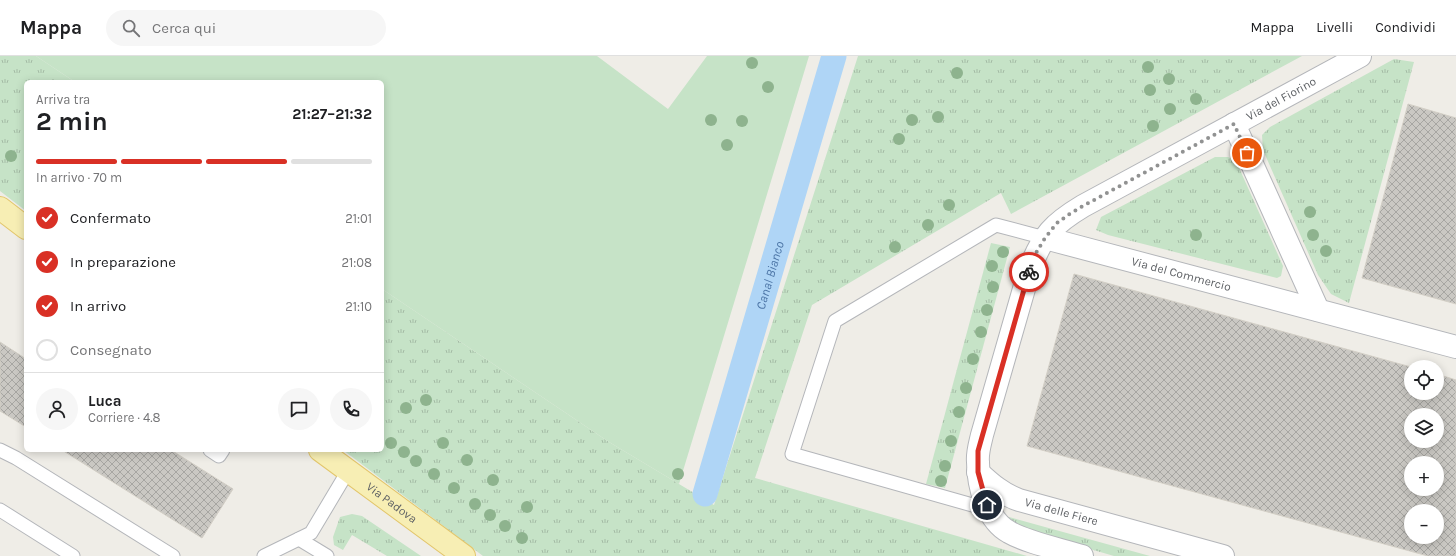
<!DOCTYPE html>
<html lang="it">
<head>
<meta charset="utf-8">
<style>
	body { margin:0; font-family:Karla,sans-serif; background:#f6f6f6; color:#202124; height:100vh; display:flex; flex-direction:column; font-size:15px; white-space:nowrap }
	* { box-sizing:border-box; margin:0 }
	p { font-size:13px; color:#757577 }
	.icon { flex:none; width:22px; height:22px; fill:none; stroke:currentColor; stroke-width:2; stroke-linecap:round; stroke-linejoin:round }
	.map { position:relative; flex:1; overflow:hidden }
	.details { position:absolute; left:24px; top:24px; width:360px; height:372px; display:flex; flex-direction:column; background:#fff; border-radius:6px; box-shadow:0 2px 10px #0003 }
	.details>* { flex:none }
	.fabs { position:absolute; left:1404px; top:304px; display:grid; gap:8px }
	.fabs a { display:grid; place-items:center; width:40px; height:40px; border-radius:50%; background:#fff; box-shadow:0 2px 10px #0003; font-size:20px }
	.pin { position:absolute; display:grid; place-items:center; width:34px; height:34px; color:#fff; margin:-17px; border:2px solid #fff; border-radius:50%; box-shadow:0 1px 4px #0007 }
	.courier { position:absolute; display:grid; place-items:center; width:40px; height:40px; margin:-20px; border:3px solid #d93025; border-radius:50%; background:#fff; color:#222; box-shadow:0 1px 5px #0007 }
	.headline em { font-style:normal; font-weight:700 }
	.headline div { display:flex; flex-direction:column-reverse }
	.headline { display:flex; align-items:center; justify-content:space-between; height:68px; padding:0 12px }
	h1 { font-size:26px; font-weight:700; line-height:30px }
	.bar { display:grid; grid-template-columns:repeat(4,1fr); gap:6px 4px; align-content:center; height:48px; padding:0 12px }
	.bar i { height:5px; border-radius:3px; background:#e0e0e0 }
	.bar .on { background:#d93025 }
	.bar p { grid-column:span 4 }
	.line { display:flex; align-items:center; gap:10px; padding:0 12px; border-top:1px solid #e0e0e0 }
	.line div { flex:1 }
	.round { display:grid; place-items:center; flex:none; width:42px; height:42px; border-radius:21px; background:#f6f6f6 }
	ol { padding:0 12px; list-style:none }
	li { display:flex; align-items:center; gap:12px; height:44px }
	li p { margin-inline-start:auto }
	li .icon { padding:4px; border-radius:50%; background:#d93025; color:#fff; stroke-width:4 }
	li:last-child { color:#757577 }
	li i { width:22px; height:22px; border:2px solid #e0e0e0; border-radius:50% }
	header { display:flex; align-items:center; gap:24px; box-sizing:border-box; height:56px; padding:0 20px; background:#fff; border-bottom:1px solid #e0e0e0 }
	header strong { font-size:19px }
	nav { display:flex; gap:22px; margin-inline-start:auto; font-size:14px }
	.search { width:280px; height:36px; background:#f6f6f6; display:flex; align-items:center; gap:10px; box-sizing:border-box; padding:0 14px; border-radius:22px; color:#757577; font-size:15px }
	.map>svg:first-child { display:block }
	.grass { fill:url(#grass-tufts) }
	.park { fill:#c6e3c7 }
	.lines { fill:none; stroke-linecap:round; stroke-linejoin:round }
	.canal { stroke:#afd5f6; stroke-width:25 }
	.building { fill:url(#building-cross-hatch); stroke:#d3cfc6; fill-rule:evenodd }
	.lane-casing { stroke:#b4b6ba; stroke-width:15 }
	.street-casing { stroke:#b4b6ba; stroke-width:24 }
	.primary-casing { stroke:#e3c66b; stroke-width:24 }
	.lane { stroke:#fff; stroke-width:13 }
	.street { stroke:#fff; stroke-width:22 }
	.primary { stroke:#f7eeb4; stroke-width:22 }
	.tree { fill:#8eb38e }
	.done { stroke:#919292; stroke-width:4; stroke-dasharray:0 7.2 }
	.route { stroke:#d93025; stroke-width:5 }
	.labels { text-anchor:middle; dominant-baseline:central; stroke-width:3; stroke-linejoin:round; paint-order:stroke }
	.street-label { font-size:12px; fill:#5e6165; stroke:#fff }
	.water-label { font-size:13px; font-style:italic; fill:#4d76a7; stroke:#fff }
</style>
</head>
<body>
<header>
<strong>Mappa</strong>
<div class="search"><svg class="icon" aria-label="search" viewBox="0 0 24 24"><circle cx="10" cy="10" r="6"/><path d="M15 15l6 6"/></svg>Cerca qui</div>
<nav><a>Mappa</a><a>Livelli</a><a>Condividi</a></nav>
</header>
<div class="map">
<svg width="1456" height="500" viewBox="0 0 1456 500">
	<defs>
		<pattern id="grass-tufts" width="24" height="20" patternUnits="userSpaceOnUse"><rect width="24" height="20" fill="#c6e3c7"/><path d="M3 7l-1-3M5 7V3M7 7l1-3M15 17l-1-3M17 17v-4M19 17l1-3" fill="none" stroke="#a4bba5"/></pattern>
		<pattern id="building-cross-hatch" width="8" height="8" patternUnits="userSpaceOnUse"><rect width="8" height="8" fill="#cac8c3"/><path d="M0 0l8 8M0 8l8-8" fill="none" stroke="#a7a6a2"/></pattern>
	</defs>
	<rect width="100%" height="100%" fill="#efede7"/>
	<g class="grass">
		<path d="M 0,0 L 36,0 L 75,26 L 26,26 L 26,155 L 0,135 Z"/>
		<path d="M 858,0 L 1302,0 L 1011,158 L 1001,137 L 812,249 L 755,422 L 1027,500 L 483,500 L 343,394 L 382,394 L 382,233 L 609,386 L 714,449 Z"/>
		<path d="M 1394,3 L 1414,6 L 1349,247 L 1331,238 L 1318,219 L 1263,94 L 1262,79 L 1270,71 Z"/>
		<path d="M 1215,101 L 1228,101 L 1236,105 L 1283,210 L 1281,220 L 1277,222 L 1108,179 L 1096,174 L 1101,161 Z"/>
		<path d="M 991,187 L 1010,191 L 945,432 L 926,428 Z"/>
		<path d="M 352,458 L 362,460 L 421,500 L 387,500 L 352,479 L 343,494 L 334,489 L 333,481 L 340,461 Z"/>
		<path d="M 1009,461 L 1150,500 L 1114,500 L 1007,469 Z"/>
	</g>
	<path class="park" d="M 36,0 L 597,0 L 668,53 L 707,0 L 809,0 L 679,428 L 609,386 L 382,233 L 382,26 L 75,26 Z"/>
	<g class="lines">
		<path class="canal" id="s1" d="M 705,438 L 834,0"/>
	</g>
	<g class="building">
		<path d="M 1408,48 L 1456,62 L 1456,248 L 1362,222 Z"/>
		<path d="M 1074,218 L 1411,311 L 1411,337 L 1437,337 L 1437,318 L 1456,324 L 1456,500 L 1428,500 L 1027,390 ZM 1411,359 L 1437,359 L 1437,385 L 1411,385 ZM 1411,407 L 1437,407 L 1437,433 L 1411,433 ZM 1411,455 L 1437,455 L 1437,481 L 1411,481 Z"/>
		<path d="M 0,286 L 26,303 L 26,371 L 0,355 Z"/>
		<path d="M 62,394 L 171,394 L 233,433 L 202,482 Z"/>
	</g>
	<g class="lines">
		<g class="lane-casing">
			<g id="lane">
				<path d="M 0,394 L 16,402 L 173,500"/>
				<path d="M 210,394 L 219,400 L 223,394"/>
				<path d="M 990,452 L 990,454 L 792,398 L 835,265 L 996,169 L 1045,182"/>
				<path d="M 0,454 L 73,500"/>
				<path d="M 299,483 L 327,500"/>
				<path d="M 264,500 L 311,477 L 348,415"/>
			</g>
		</g>
		<g class="street-casing">
			<g id="street">
				<path d="M 1234,68 L 1318,254"/>
				<path id="s2" d="M 1045,182 L 1456,291"/>
				<path id="s3" d="M 978,416 C 991,428 1002,438 1019,444 L 1223,500"/>
				<path id="s4" d="M 1082,500 C 1060,493 1028,487 1009,476 C 987,464 978,430 978,406 C 977,397 980,388 982,379 L 1030,212 C 1043,179 1053,168 1083,150 L 1360,0"/>
			</g>
		</g>
		<g class="primary-casing">
			<g id="primary">
				<path d="M 0,152 L 26,172"/>
				<path id="s5" d="M 320,394 L 464,500"/>
			</g>
		</g>
		<use href="#lane" class="lane"/>
		<use href="#street" class="street"/>
		<use href="#primary" class="primary"/>
	</g>
	<g class="tree">
		<circle cx="752" cy="7" r="6"/>
		<circle cx="1148" cy="11" r="6"/>
		<circle cx="957" cy="17" r="6"/>
		<circle cx="1169" cy="23" r="6"/>
		<circle cx="768" cy="31" r="6"/>
		<circle cx="1150" cy="34" r="6"/>
		<circle cx="1196" cy="43" r="6"/>
		<circle cx="1170" cy="53" r="6"/>
		<circle cx="938" cy="61" r="6"/>
		<circle cx="711" cy="64" r="6"/>
		<circle cx="912" cy="64" r="6"/>
		<circle cx="742" cy="65" r="6"/>
		<circle cx="1153" cy="70" r="6"/>
		<circle cx="899" cy="83" r="6"/>
		<circle cx="727" cy="89" r="6"/>
		<circle cx="11" cy="100" r="6"/>
		<circle cx="949" cy="149" r="6"/>
		<circle cx="1310" cy="156" r="6"/>
		<circle cx="928" cy="169" r="6"/>
		<circle cx="1196" cy="179" r="6"/>
		<circle cx="1313" cy="179" r="6"/>
		<circle cx="895" cy="191" r="6"/>
		<circle cx="1326" cy="195" r="6"/>
		<circle cx="1003" cy="196" r="6"/>
		<circle cx="992" cy="210" r="6"/>
		<circle cx="993" cy="231" r="6"/>
		<circle cx="987" cy="254" r="6"/>
		<circle cx="981" cy="276" r="6"/>
		<circle cx="973" cy="303" r="6"/>
		<circle cx="966" cy="332" r="6"/>
		<circle cx="426" cy="344" r="6"/>
		<circle cx="406" cy="352" r="6"/>
		<circle cx="959" cy="356" r="6"/>
		<circle cx="951" cy="385" r="6"/>
		<circle cx="391" cy="387" r="6"/>
		<circle cx="443" cy="387" r="6"/>
		<circle cx="404" cy="396" r="6"/>
		<circle cx="467" cy="404" r="6"/>
		<circle cx="416" cy="405" r="6"/>
		<circle cx="945" cy="410" r="6"/>
		<circle cx="434" cy="418" r="6"/>
		<circle cx="678" cy="418" r="6"/>
		<circle cx="493" cy="424" r="6"/>
		<circle cx="941" cy="425" r="6"/>
		<circle cx="454" cy="432" r="6"/>
		<circle cx="475" cy="448" r="6"/>
		<circle cx="527" cy="451" r="6"/>
		<circle cx="490" cy="459" r="6"/>
		<circle cx="505" cy="470" r="6"/>
		<circle cx="522" cy="482" r="6"/>
	</g>
	<g class="lines">
		<path class="done" d="M 1029,216 L 1036,197 L 1045,182 L 1057,167 L 1068,159 L 1083,150 L 1234,68 L 1247,97"/>
		<path class="route" d="M 987,449 L 978,416 L 978,395 L 1029,216"/>
	</g>
	<g class="labels">
		<g class="street-label">
			<text stroke="none"><textPath href="#s4" startOffset="667">Via del Fiorino</textPath></text>
			<text stroke="none"><textPath href="#s2" startOffset="141">Via del Commercio</textPath></text>
			<text stroke="none"><textPath href="#s5" startOffset="89">Via Padova</textPath></text>
			<text stroke="none"><textPath href="#s3" startOffset="94">Via delle Fiere</textPath></text>
		</g>
		<g class="water-label">
			<text stroke="none"><textPath href="#s1" startOffset="228">Canal Bianco</textPath></text>
		</g>
	</g>
</svg>
<div class="fabs">
<a><svg class="icon" aria-label="locate" viewBox="0 0 24 24"><circle cx="12" cy="12" r="6"/><path d="M12 2v4M12 18v4M2 12h4M18 12h4"/></svg></a>
<a><svg class="icon" aria-label="layers" viewBox="0 0 24 24"><path d="M12 4l9 5-9 5-9-5zM3 14l9 5 9-5"/></svg></a>
<a>+</a>
<a>−</a>
</div>
<div class="pin" style="left:1247px;top:97px;background:#ea580c"><svg class="icon" aria-label="bag" viewBox="0 0 24 24"><path d="M5 8h14l-1 12H6zM9 8a3 3 0 0 1 6 0"/></svg></div>
<div class="pin" style="left:987px;top:449px;background:#1f2937"><svg class="icon" aria-label="home" viewBox="0 0 24 24"><path d="M3 11l9-7 9 7M6 9v11h12V9"/></svg></div>
<div class="courier" style="left:1029px;top:216px"><svg class="icon" aria-label="bike" viewBox="0 0 24 24"><circle cx="6" cy="16" r="4"/><circle cx="18" cy="16" r="4"/><path d="M6 16l4-8h5l3 8M10 8l3 8H6M13 5h3"/></svg></div>
<section class="details">
<div class="headline"><div><h1>2 min</h1><p>Arriva tra</p></div><em>21:27–21:32</em></div>
<div class="bar"><i class="on"></i><i class="on"></i><i class="on"></i><i></i><p>In arrivo · 70 m</p></div>
<ol>
<li><svg class="icon" aria-label="check" viewBox="0 0 24 24"><path d="M5 12l5 5 9-10"/></svg>Confermato<p>21:01</p></li>
<li><svg class="icon" aria-label="check" viewBox="0 0 24 24"><path d="M5 12l5 5 9-10"/></svg>In preparazione<p>21:08</p></li>
<li><svg class="icon" aria-label="check" viewBox="0 0 24 24"><path d="M5 12l5 5 9-10"/></svg>In arrivo<p>21:10</p></li>
<li><i></i>Consegnato</li>
</ol>
<div class="line" style="height:72px"><a class="round"><svg class="icon" aria-label="person" viewBox="0 0 24 24"><circle cx="12" cy="8" r="4"/><path d="M4 21q1-7 8-7t8 7"/></svg></a><div><b>Luca</b><p>Corriere · 4.8</p></div><a class="round"><svg class="icon" aria-label="chat" viewBox="0 0 24 24"><path d="M4 5h16v11H9l-5 4z"/></svg></a><a class="round"><svg class="icon" aria-label="phone" viewBox="0 0 24 24"><path d="M5 4h4l2 5-3 2q2 4 5 5l2-3 5 2v4C11 20 4 13 5 4z"/></svg></a></div>
</section>
</div>
</body>
</html>
